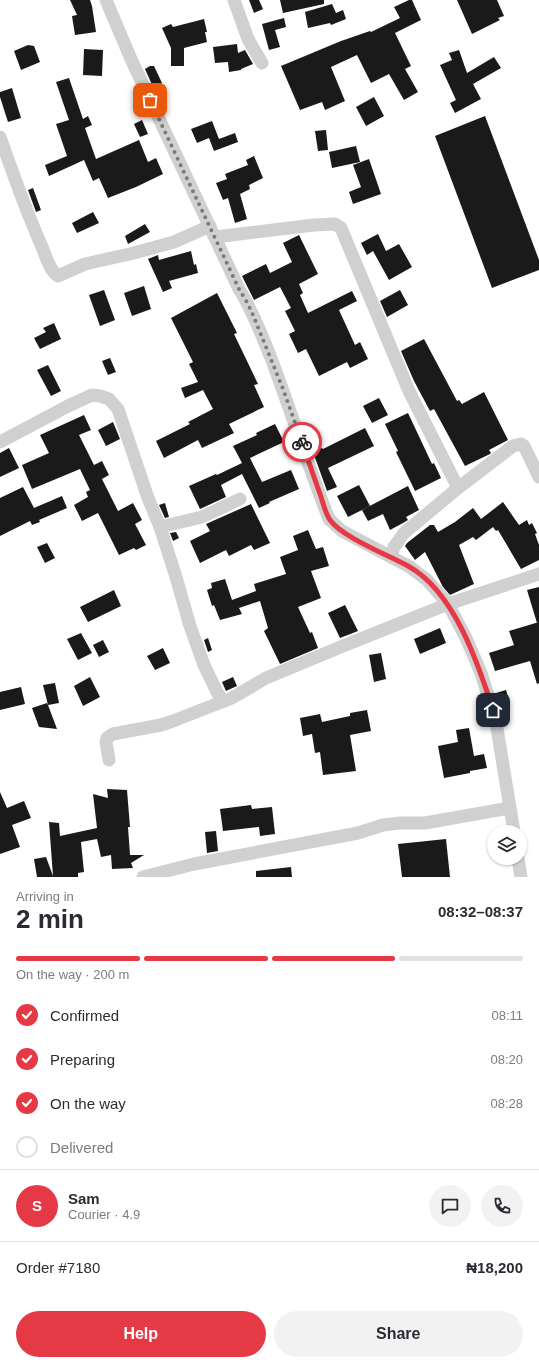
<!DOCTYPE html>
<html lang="en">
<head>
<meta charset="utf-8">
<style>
	body { margin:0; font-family:Arial,sans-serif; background:#f2f2f3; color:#2b2b33; height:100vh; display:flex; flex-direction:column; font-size:15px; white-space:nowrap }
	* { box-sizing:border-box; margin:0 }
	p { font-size:13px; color:#7c7c81 }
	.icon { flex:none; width:22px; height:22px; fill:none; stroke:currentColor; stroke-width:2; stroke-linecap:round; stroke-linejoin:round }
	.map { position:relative; height:877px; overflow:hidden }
	.side { display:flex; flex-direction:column; background:#fff; flex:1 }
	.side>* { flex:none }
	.fabs { position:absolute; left:487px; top:825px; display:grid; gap:8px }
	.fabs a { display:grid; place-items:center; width:40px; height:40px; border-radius:50%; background:#fff; box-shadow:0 1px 3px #0004; font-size:20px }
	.pin { position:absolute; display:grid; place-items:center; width:34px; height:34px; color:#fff; margin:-17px; border-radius:8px; box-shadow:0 2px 6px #0006 }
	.courier { position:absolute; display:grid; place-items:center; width:40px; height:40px; margin:-20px; border:3px solid #e63946; border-radius:50%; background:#fff; color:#222; box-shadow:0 1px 5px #0007 }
	.headline em { font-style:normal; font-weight:600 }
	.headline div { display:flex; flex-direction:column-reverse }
	.headline { display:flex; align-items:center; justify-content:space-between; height:68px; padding:0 16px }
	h1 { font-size:26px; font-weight:600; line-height:30px }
	.bar { display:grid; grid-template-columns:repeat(4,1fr); gap:6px 4px; align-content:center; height:48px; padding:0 16px }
	.bar i { height:5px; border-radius:3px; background:#e1e1e2 }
	.bar .selected { background:#e63946 }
	.bar p { grid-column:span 4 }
	.line { display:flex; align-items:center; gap:10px; padding:0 16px; border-top:1px solid #e1e1e2 }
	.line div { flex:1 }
	.round { display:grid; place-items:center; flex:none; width:42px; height:42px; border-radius:21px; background:#f2f2f3 }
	ol { padding:0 16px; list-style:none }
	li { display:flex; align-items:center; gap:12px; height:44px }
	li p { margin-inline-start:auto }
	li .icon { padding:4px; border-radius:50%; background:#e63946; color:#fff; stroke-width:4 }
	li:last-child { color:#7c7c81 }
	li i { width:22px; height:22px; border:2px solid #e1e1e2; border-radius:50% }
	.action { display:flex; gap:8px; margin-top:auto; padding:8px 16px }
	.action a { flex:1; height:46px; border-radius:24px; background:#e63946; color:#fff; font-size:16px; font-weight:600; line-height:46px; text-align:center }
	.action a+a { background:#f2f2f3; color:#2b2b33 }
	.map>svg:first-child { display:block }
	.building { fill:#1a1a1a }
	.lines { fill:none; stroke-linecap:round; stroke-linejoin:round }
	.minor { stroke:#d0d0d0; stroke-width:13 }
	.done { stroke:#7a7a7a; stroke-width:4; stroke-dasharray:0 7.2 }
	.route { stroke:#e63946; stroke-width:5 }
</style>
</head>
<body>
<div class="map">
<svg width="539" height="877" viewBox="0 0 539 877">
	<rect width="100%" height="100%" fill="#fff"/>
	<g class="building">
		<path d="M 70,0 L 90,0 L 92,6 L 96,32 L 75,35 L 72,16 L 77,15 Z"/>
		<path d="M 249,0 L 259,0 L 263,9 L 254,13 Z"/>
		<path d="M 280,0 L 324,0 L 324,4 L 283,13 Z"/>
		<path d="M 409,0 L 412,0 L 421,20 L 395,33 L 411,66 L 405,69 L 418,92 L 404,100 L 389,74 L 371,83 L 357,55 L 331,67 L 345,101 L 325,110 L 322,102 L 300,110 L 281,66 L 341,41 L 370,31 L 371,32 L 400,18 L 394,7 Z"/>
		<path d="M 457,0 L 497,0 L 504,16 L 498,18 L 500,20 L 472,34 Z"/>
		<path d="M 332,4 L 336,13 L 343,10 L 346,19 L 331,25 L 330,23 L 308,28 L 305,12 Z"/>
		<path d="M 284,18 L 286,27 L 275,30 L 280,47 L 269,50 L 262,24 Z"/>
		<path d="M 204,19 L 207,32 L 205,32 L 207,42 L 184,48 L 184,66 L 171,66 L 171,48 L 162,28 L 171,24 L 173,27 Z"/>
		<path d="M 237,44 L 238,53 L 245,50 L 253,64 L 241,69 L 241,70 L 229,72 L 228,62 L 215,63 L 213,47 Z"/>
		<path d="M 28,45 L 34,46 L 40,62 L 21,70 L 14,51 Z"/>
		<path d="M 84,49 L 103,50 L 102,76 L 83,75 Z"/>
		<path d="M 459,50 L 467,73 L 494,57 L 501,68 L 473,84 L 481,99 L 455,113 L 450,103 L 456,100 L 440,65 L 452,60 L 449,53 Z"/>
		<path d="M 150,66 L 154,66 L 162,83 L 153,87 L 145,69 Z"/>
		<path d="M 69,78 L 83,119 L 88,116 L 92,125 L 85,128 L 96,159 L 139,140 L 148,162 L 156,158 L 163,174 L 136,187 L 108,198 L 99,178 L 93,181 L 84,160 L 49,176 L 45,165 L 67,156 L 56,124 L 69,120 L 56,82 Z"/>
		<path d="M 12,88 L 21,118 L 8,122 L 0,97 L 0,92 Z"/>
		<path d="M 374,97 L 384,116 L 366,126 L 356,107 Z"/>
		<path d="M 485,116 L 539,260 L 539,270 L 492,288 L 435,136 Z"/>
		<path d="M 142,120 L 148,134 L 140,137 L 134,124 Z"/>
		<path d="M 212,121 L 219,139 L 235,133 L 238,142 L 214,151 L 209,138 L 197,143 L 191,129 Z"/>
		<path d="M 326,130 L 328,150 L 318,151 L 315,131 Z"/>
		<path d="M 356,146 L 360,162 L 332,168 L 329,152 Z"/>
		<path d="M 254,156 L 263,178 L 249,185 L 250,189 L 240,194 L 247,219 L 235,223 L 228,198 L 223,200 L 216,183 L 227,179 L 225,174 L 248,165 L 246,160 Z"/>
		<path d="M 369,159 L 381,194 L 353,204 L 349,192 L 361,187 L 353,165 Z"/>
		<path d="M 33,188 L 41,210 L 36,212 L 28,190 Z"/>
		<path d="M 93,212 L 99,223 L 77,233 L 72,223 Z"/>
		<path d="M 145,224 L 150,232 L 128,244 L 125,236 Z"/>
		<path d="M 378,234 L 386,251 L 399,244 L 412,267 L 389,280 L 373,251 L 367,255 L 361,243 Z"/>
		<path d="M 299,235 L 318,274 L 299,284 L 303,293 L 300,295 L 308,313 L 352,291 L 357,301 L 339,310 L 355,345 L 360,342 L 368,359 L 350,368 L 347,362 L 319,376 L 306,349 L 298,353 L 289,334 L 295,331 L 285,311 L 291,308 L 280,287 L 254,300 L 242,276 L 266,264 L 270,273 L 292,262 L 283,243 Z"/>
		<path d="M 191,251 L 194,265 L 196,264 L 198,273 L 169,281 L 172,288 L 163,292 L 148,259 L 158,255 L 159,260 Z"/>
		<path d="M 144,286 L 151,309 L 132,316 L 124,293 Z"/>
		<path d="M 104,290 L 115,320 L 100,326 L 89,295 Z"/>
		<path d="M 400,290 L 408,305 L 387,317 L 380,301 Z"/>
		<path d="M 217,293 L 237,333 L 234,334 L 258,384 L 254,385 L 264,407 L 229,424 L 234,433 L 202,448 L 198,440 L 164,458 L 156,441 L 190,424 L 188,422 L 213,409 L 203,390 L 185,398 L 181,388 L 198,382 L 189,364 L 193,362 L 171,318 Z"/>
		<path d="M 54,323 L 61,339 L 40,349 L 34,338 L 46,332 L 43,328 Z"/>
		<path d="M 424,339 L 457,401 L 459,400 L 462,404 L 484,392 L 508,440 L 489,450 L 491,453 L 490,454 L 465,466 L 434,409 L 430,411 L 414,381 L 401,351 Z"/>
		<path d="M 110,358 L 116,372 L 108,375 L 102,361 Z"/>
		<path d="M 48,365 L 61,391 L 51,396 L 37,370 Z"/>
		<path d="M 379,398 L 388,415 L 372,423 L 363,406 Z"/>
		<path d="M 408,413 L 432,464 L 434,463 L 441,478 L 415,491 L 396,452 L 398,451 L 385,424 Z"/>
		<path d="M 84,415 L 91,430 L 79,435 L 94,465 L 102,461 L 109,475 L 102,479 L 118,511 L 133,503 L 142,520 L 135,524 L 146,545 L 136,550 L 134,548 L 119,555 L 98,513 L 82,521 L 74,505 L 88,497 L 86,492 L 90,490 L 80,469 L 32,489 L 22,465 L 49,453 L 40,435 Z"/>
		<path d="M 113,422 L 120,439 L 106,446 L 98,430 Z"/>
		<path d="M 275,424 L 284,442 L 250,458 L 262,482 L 291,470 L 299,489 L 269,502 L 270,503 L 259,508 L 242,474 L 221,485 L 226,497 L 200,509 L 189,486 L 216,474 L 217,475 L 242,463 L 233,446 L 257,435 L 256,433 Z"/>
		<path d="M 365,428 L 374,446 L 328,468 L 337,487 L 327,491 L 313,452 L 322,448 L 323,449 Z"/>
		<path d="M 9,448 L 19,468 L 0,477 L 0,453 Z"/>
		<path d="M 359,485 L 370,506 L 348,517 L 337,496 Z"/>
		<path d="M 408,486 L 419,510 L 406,517 L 408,520 L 403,523 L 390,530 L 383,514 L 368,521 L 362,510 Z"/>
		<path d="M 23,487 L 34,508 L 62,496 L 67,508 L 39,520 L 40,522 L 32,525 L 30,521 L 0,536 L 0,498 Z"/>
		<path d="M 503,502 L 519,525 L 527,520 L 529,525 L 532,523 L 537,533 L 535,534 L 539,545 L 539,560 L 521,569 L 498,530 L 496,531 L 493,527 L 476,540 L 473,537 L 459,545 L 474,584 L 450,595 L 443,587 L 425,552 L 415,560 L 405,546 L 407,543 L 430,525 L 434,525 L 438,532 L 455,522 L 473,508 L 481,519 Z"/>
		<path d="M 165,503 L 169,517 L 165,518 L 159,505 Z"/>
		<path d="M 251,504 L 270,543 L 254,550 L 251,545 L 229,556 L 226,550 L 200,563 L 190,541 L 210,531 L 206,524 Z"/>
		<path d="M 308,530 L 316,549 L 323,547 L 329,566 L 311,571 L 321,598 L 298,607 L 310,633 L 312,632 L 318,648 L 280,664 L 264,631 L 268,628 L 260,601 L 239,608 L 242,614 L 220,620 L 214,605 L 212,606 L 207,590 L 212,588 L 211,583 L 225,579 L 232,600 L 256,591 L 254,584 L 286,574 L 280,557 L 298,550 L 293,536 Z"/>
		<path d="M 176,532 L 179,538 L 173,541 L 170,533 Z"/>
		<path d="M 47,543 L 55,558 L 45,563 L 37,547 Z"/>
		<path d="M 539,587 L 539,622 L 537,623 L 527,590 Z"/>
		<path d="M 114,590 L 121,606 L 88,622 L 80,607 Z"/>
		<path d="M 345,605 L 358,631 L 340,638 L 328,613 Z"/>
		<path d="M 539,622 L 539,683 L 537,684 L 530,661 L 495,671 L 489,653 L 514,645 L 509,631 Z"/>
		<path d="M 440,628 L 446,643 L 420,654 L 414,639 Z"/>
		<path d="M 81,633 L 92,653 L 78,660 L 67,639 Z"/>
		<path d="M 208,638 L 212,650 L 208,652 L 204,640 Z"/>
		<path d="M 103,640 L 109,652 L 99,657 L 93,645 Z"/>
		<path d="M 163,648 L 170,663 L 155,670 L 147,656 Z"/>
		<path d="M 381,653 L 386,679 L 374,682 L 369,655 Z"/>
		<path d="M 90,677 L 100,697 L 83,706 L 74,686 Z"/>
		<path d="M 233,677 L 237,686 L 226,691 L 222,682 Z"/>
		<path d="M 55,683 L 59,703 L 48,705 L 43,685 Z"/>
		<path d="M 21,687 L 25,704 L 0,710 L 0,692 Z"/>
		<path d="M 506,690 L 510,704 L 500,706 L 496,693 Z"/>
		<path d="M 47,703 L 48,705 L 57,729 L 39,727 L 32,708 Z"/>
		<path d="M 367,710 L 371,731 L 350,735 L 356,771 L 323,775 L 320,752 L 315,753 L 312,734 L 303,736 L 300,718 L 320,714 L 322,722 L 350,716 L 350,713 Z"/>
		<path d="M 469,728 L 474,756 L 484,754 L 487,768 L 470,771 L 470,773 L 444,778 L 438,746 L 458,742 L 456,730 Z"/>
		<path d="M 107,789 L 127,790 L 130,827 L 128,827 L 130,855 L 144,855 L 131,863 L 133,868 L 112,869 L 111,855 L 101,857 L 97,839 L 81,842 L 84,872 L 78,873 L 78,877 L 37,877 L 34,859 L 46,857 L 53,876 L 49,822 L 59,823 L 60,836 L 97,828 L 93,794 L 108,798 Z"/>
		<path d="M 0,792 L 7,808 L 24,801 L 31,818 L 12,825 L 20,847 L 0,854 Z"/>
		<path d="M 251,805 L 252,809 L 272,807 L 275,834 L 260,836 L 259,827 L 223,831 L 220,809 Z"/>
		<path d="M 216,831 L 218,851 L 207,853 L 205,832 Z"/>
		<path d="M 446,839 L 450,877 L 402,877 L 398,844 Z"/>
		<path d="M 291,867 L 292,877 L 256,877 L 256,871 Z"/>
	</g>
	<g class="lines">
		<g class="minor">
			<path d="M 106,0 L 131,59 L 239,289 C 253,311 261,334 271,358 C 291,411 308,466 329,519 L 342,531 L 410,567 L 427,580 L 448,604 L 466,638 L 481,673 L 496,722 L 514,832"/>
			<path d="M 234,0 L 248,39 L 262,63"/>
			<path d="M 0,137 C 13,174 26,211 42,247 C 46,256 49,270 58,276 L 85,264 L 130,254 L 174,242 L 210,226"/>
			<path d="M 215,237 L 314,225 L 335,224 L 341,228 L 409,391 L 458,488"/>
			<path d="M 0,442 L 68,406 L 92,395 L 100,396 L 109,399 L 118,409 L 148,498 L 160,527 L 176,577 L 190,626 L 204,665 L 217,692 L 223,701"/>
			<path d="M 160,527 L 202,517 L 240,499"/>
			<path d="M 391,557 L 394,547 L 404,533 L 458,488 L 513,446 L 521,444 L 524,446 L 539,477"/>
			<path d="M 109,760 L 106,742 L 107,738 L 113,734 L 161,725 L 173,721 L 232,698 L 266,678 L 343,646 L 448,604 L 539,574"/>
			<path d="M 518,858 L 521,877"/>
			<path d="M 143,877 L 194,864 L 358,833 L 383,825 L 400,823 L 425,823 L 510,808"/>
		</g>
	</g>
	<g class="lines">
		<path class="done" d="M 150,100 L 239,289 L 248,304 L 253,315 L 283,389 L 302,442"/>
		<path class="route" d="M 302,442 C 308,460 314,477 320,494 C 323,502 325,513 330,520 C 342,537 388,555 408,566 C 454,591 478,663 493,710"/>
	</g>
</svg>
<div class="fabs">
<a><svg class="icon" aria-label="layers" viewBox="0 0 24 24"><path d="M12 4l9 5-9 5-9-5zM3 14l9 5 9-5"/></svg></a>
</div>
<div class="pin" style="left:150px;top:100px;background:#ea580c"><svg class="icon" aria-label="bag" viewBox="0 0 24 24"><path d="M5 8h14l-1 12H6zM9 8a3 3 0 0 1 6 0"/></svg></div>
<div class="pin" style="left:493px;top:710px;background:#1f2937"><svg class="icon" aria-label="home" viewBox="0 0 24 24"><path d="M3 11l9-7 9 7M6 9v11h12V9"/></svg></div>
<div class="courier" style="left:302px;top:442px"><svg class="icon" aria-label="bike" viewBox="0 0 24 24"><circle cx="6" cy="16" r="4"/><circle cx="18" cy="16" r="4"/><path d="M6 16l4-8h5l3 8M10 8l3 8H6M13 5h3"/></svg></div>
</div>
<section class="side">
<div class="headline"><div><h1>2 min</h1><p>Arriving in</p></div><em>08:32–08:37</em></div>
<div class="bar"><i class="selected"></i><i class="selected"></i><i class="selected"></i><i></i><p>On the way · 200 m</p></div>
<ol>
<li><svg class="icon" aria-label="check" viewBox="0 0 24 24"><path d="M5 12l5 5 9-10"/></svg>Confirmed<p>08:11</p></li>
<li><svg class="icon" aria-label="check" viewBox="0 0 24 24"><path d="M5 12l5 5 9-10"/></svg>Preparing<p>08:20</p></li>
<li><svg class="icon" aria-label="check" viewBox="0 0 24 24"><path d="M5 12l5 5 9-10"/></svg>On the way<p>08:28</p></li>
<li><i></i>Delivered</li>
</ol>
<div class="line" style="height:72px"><b class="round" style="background:#e63946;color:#fff">S</b><div><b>Sam</b><p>Courier · 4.9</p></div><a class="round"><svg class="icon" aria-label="chat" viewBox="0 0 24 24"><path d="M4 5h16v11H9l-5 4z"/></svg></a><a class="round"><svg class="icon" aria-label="phone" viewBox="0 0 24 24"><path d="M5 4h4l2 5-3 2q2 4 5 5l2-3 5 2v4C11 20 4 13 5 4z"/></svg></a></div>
<div class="line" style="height:52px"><div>Order #7180</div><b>₦18,200</b></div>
<div class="action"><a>Help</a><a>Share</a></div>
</section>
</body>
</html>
